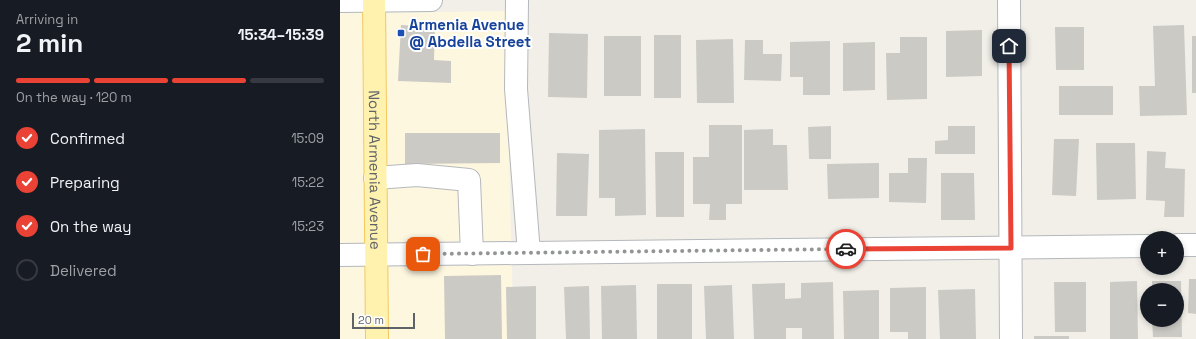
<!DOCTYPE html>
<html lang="en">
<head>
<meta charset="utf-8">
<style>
	body { margin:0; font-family:"Space Grotesk",sans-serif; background:#242831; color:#f1f3f6; height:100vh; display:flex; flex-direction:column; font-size:15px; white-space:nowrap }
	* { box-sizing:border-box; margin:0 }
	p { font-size:13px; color:#9ea1a6 }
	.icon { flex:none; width:22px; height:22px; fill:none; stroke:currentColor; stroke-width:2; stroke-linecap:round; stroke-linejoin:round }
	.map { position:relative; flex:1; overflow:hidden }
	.sheet { display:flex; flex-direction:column; background:#171b24; width:340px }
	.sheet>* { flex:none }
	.buttons { position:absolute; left:800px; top:231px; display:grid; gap:8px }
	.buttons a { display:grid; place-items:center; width:44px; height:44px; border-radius:50%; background:#171b24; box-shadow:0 2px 6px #0003; font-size:20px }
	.scale { position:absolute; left:12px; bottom:10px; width:63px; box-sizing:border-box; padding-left:4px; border:2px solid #5f6368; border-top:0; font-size:11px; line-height:14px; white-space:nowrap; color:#5f6368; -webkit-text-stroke:3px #fff; paint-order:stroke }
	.pin { position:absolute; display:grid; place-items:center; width:34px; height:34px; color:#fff; margin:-17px; border-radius:8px; box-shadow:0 2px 6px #0006 }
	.courier { position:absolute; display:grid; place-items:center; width:40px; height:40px; margin:-20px; border:3px solid #ea4335; border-radius:50%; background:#fff; color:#222; box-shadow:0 1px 5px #0007 }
	.head em { font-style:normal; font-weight:800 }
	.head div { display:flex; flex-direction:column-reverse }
	.head { display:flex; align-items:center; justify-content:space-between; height:68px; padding:0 16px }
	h1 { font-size:26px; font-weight:800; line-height:30px }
	.bar { display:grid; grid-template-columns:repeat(4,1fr); gap:6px 4px; align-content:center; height:48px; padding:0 16px }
	.bar i { height:5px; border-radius:3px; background:#363941 }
	.bar .on { background:#ea4335 }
	.bar p { grid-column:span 4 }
	ol { padding:0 16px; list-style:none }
	li { display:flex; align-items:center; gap:12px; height:44px }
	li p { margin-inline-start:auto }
	li .icon { padding:4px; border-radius:50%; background:#ea4335; color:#fff; stroke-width:4 }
	li:last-child { color:#9ea1a6 }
	li i { width:22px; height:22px; border:2px solid #363941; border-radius:50% }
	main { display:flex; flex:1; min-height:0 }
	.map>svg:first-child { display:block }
	.commercial { fill:#fef7e0 }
	.building { fill:#cccac5 }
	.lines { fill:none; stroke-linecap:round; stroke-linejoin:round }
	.minor-casing { stroke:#b5b8bc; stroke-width:24 }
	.major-casing { stroke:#f2c960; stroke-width:24 }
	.minor { stroke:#fff; stroke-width:22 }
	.major { stroke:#fff2af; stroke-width:22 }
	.done { stroke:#929495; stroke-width:4; stroke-dasharray:0 7.2 }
	.route { stroke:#ea4335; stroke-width:5 }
	.transit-dot { fill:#1a4fb4; stroke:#fff; stroke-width:1.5 }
	.labels { text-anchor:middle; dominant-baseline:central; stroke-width:4; stroke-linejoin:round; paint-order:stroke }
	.transit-label { font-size:15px; font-weight:bold; fill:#164399; stroke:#fff; text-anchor:start }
	.street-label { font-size:15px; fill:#5f6368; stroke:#fff }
</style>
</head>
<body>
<main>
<section class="sheet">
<div class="head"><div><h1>2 min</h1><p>Arriving in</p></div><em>15:34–15:39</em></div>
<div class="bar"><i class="on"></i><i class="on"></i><i class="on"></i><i></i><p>On the way · 120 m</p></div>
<ol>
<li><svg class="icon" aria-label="check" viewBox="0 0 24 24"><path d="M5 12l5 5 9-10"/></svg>Confirmed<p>15:09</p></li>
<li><svg class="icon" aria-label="check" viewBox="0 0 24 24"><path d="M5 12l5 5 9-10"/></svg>Preparing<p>15:22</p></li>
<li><svg class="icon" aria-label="check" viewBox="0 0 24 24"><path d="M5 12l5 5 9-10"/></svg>On the way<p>15:23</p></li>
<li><i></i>Delivered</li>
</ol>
</section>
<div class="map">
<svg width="856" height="339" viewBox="0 0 856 339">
	<rect width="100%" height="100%" fill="#f1efe8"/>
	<g class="commercial">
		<path d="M 166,11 L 171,241 L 47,242 L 45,13 Z"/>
		<path d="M 0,13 L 23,13 L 25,243 L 0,243 Z"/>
		<path d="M 172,265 L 173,339 L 47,339 L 47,267 Z"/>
		<path d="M 0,267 L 25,267 L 26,339 L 0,339 Z"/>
	</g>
	<g class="building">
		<path d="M 61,25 L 95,27 L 94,60 L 111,61 L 111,83 L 58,81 Z"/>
		<path d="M 844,25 L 847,115 L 800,116 L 799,86 L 815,86 L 813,26 Z"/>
		<path d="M 715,27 L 744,27 L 744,70 L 716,70 Z"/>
		<path d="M 642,30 L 642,76 L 606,77 L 606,31 Z"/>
		<path d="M 209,33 L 248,34 L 247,98 L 208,97 Z"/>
		<rect x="314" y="35" width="27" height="63"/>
		<rect x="264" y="36" width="37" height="60"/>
		<rect x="852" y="36" width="4" height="57"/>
		<path d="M 560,37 L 587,37 L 587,99 L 547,100 L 546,53 L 560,53 Z"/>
		<path d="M 393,39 L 394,103 L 357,103 L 356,40 Z"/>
		<path d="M 405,40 L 423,40 L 423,54 L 442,54 L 441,81 L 404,80 Z"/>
		<path d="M 490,41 L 490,95 L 463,95 L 463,77 L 450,77 L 450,42 Z"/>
		<path d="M 535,42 L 535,90 L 503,91 L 503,43 Z"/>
		<rect x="719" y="86" width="54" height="29"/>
		<path d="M 369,125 L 402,125 L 402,204 L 386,204 L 386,220 L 369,220 L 370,204 L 353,204 L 353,157 L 369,157 Z"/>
		<path d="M 491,126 L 491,159 L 469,159 L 468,127 Z"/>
		<path d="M 608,126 L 635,126 L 635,154 L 595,154 L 595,141 L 608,140 Z"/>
		<path d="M 305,129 L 306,215 L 275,216 L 275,198 L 259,198 L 259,130 Z"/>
		<path d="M 433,129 L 433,145 L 447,145 L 448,190 L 404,190 L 404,130 Z"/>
		<path d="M 65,133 L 160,133 L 160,163 L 65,164 Z"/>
		<path d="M 714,139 L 739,139 L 736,196 L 712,195 Z"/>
		<path d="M 756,143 L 795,143 L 796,199 L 757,200 Z"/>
		<path d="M 807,151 L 826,152 L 825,168 L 845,169 L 844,217 L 824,217 L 825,201 L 806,200 Z"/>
		<path d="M 315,152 L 344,152 L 344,217 L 316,217 Z"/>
		<path d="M 217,153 L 249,154 L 247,216 L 216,216 Z"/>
		<path d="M 568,158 L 587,158 L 586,203 L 549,202 L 549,173 L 568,173 Z"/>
		<path d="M 539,163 L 539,198 L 488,199 L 487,164 Z"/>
		<path d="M 601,173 L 634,173 L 635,220 L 601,220 Z"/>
		<path d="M 161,275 L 162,339 L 105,339 L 104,276 Z"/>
		<path d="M 849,279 L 856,279 L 856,314 L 848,313 Z"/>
		<path d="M 797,281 L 798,339 L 770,339 L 770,282 Z"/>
		<path d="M 812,281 L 841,281 L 842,337 L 813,337 L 812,320 L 837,320 L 837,290 L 812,290 Z"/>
		<path d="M 493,282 L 494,339 L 462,339 L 462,328 L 446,328 L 446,339 L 414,339 L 412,284 L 445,283 L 445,299 L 461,298 L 461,283 Z"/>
		<path d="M 714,282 L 746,282 L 746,332 L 715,332 Z"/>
		<rect x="317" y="284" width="35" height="55"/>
		<path d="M 296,285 L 297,339 L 262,339 L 261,286 Z"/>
		<path d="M 392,285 L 394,339 L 366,339 L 364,286 Z"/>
		<path d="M 196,286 L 196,339 L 167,339 L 166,287 Z"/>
		<path d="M 249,286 L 250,339 L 226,339 L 224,287 Z"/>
		<path d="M 586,287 L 586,339 L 568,339 L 568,332 L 550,332 L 550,288 Z"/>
		<path d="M 635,289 L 636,339 L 600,339 L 598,290 Z"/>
		<path d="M 539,290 L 539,339 L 504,339 L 503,291 Z"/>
		<rect x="694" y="336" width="35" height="3"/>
	</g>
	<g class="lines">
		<g class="minor-casing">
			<g id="minor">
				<path d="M 177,0 L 176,89 L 189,253"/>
				<path d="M 669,0 L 671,339"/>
				<path d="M 0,1 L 91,0"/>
				<path d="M 35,178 L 77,175 L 129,180 L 132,254"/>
				<path d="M 837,245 L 856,245"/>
				<path d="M 0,255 L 807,246"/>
			</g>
		</g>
		<g class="major-casing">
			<g id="major">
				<path id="s1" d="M 34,0 L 37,339"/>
			</g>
		</g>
		<use href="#minor" class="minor"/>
		<use href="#major" class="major"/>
	</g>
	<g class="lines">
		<path class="done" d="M 83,254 L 506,249"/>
		<path class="route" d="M 506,249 L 671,248 L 669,46"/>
	</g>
	<rect class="transit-dot" x="57" y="29" width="8" height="8" rx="2"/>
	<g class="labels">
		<g class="transit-label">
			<text x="69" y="24">Armenia Avenue<tspan x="69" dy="17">@ Abdella Street</tspan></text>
		</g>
		<g class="street-label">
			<text stroke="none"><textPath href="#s1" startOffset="170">North Armenia Avenue</textPath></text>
		</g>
	</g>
</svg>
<div class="buttons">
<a>+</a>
<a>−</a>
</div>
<div class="scale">20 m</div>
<div class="pin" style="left:83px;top:254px;background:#ea580c"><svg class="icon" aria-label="bag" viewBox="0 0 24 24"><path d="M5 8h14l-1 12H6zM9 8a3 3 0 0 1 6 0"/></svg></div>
<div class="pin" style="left:669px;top:46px;background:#1f2937"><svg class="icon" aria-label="home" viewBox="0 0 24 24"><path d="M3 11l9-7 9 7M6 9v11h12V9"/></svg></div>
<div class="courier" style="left:506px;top:249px"><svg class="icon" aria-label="car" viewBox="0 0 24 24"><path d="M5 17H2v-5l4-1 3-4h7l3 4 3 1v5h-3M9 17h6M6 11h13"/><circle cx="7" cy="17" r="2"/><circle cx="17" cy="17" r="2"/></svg></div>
</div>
</main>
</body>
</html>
